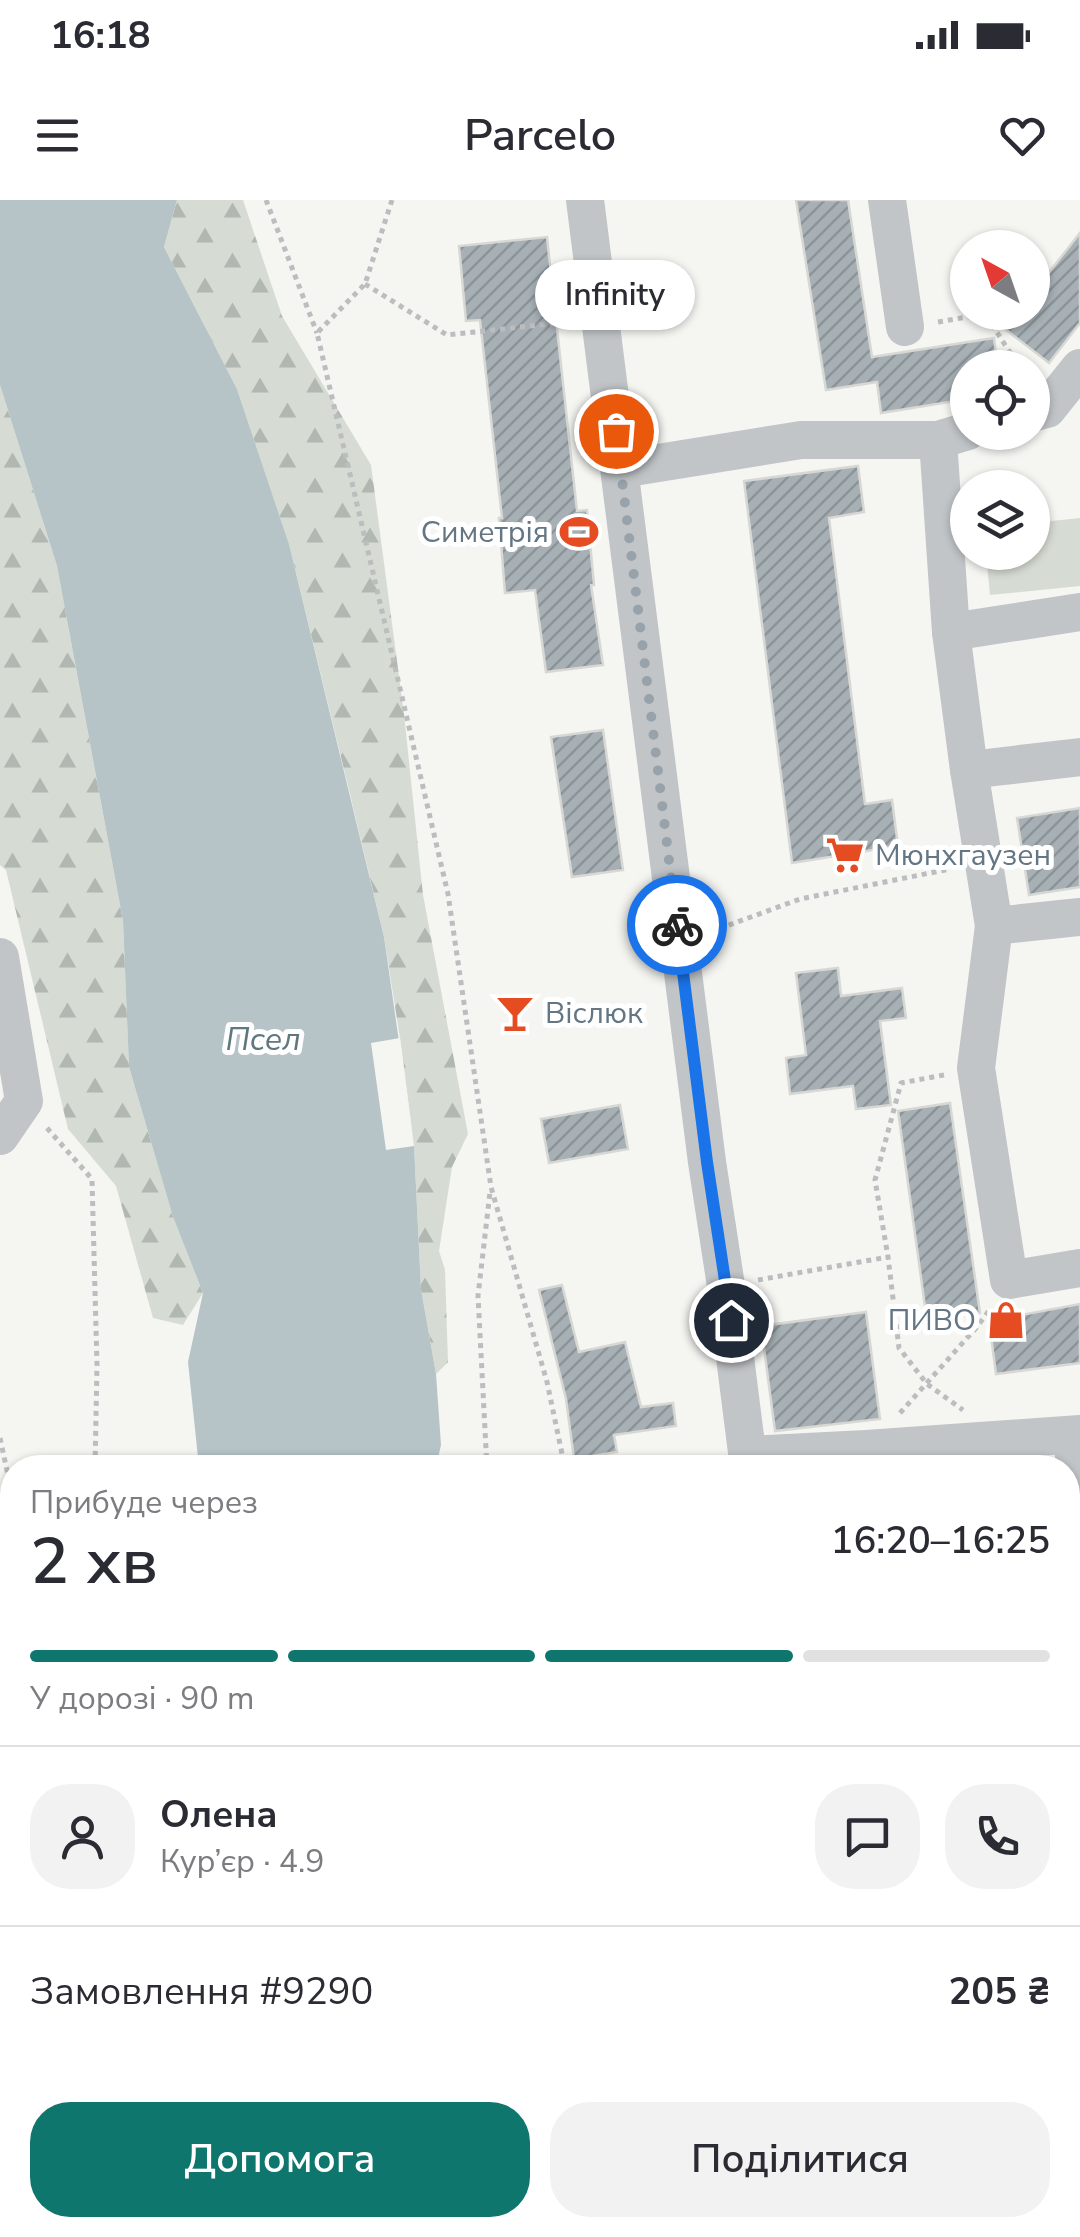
<!DOCTYPE html>
<html lang="uk">
<head>
<meta charset="utf-8">
<style>
	body { margin:0; font-family:"Nunito Sans",sans-serif; background:#f2f2f3; color:#2b2b33; height:100vh; display:flex; flex-direction:column; font-size:38px; white-space:nowrap }
	* { box-sizing:border-box; margin:0 }
	p { font-size:32px; color:#7c7c81 }
	.icon { flex:none; width:55px; height:55px; fill:none; stroke:currentColor; stroke-width:2; stroke-linecap:round; stroke-linejoin:round }
	.map { position:relative; flex:1; overflow:hidden }
	.drawer { position:absolute; left:0px; top:1255px; width:1080px; height:782px; display:flex; flex-direction:column; background:#fff; border-radius:40px 40px 0 0; box-shadow:0 2px 8px #0004 }
	.drawer>* { flex:none }
	.needle { width:65px; rotate:320deg }
	.fabs { position:absolute; left:950px; top:30px; display:grid; gap:20px }
	.fabs a { display:grid; place-items:center; width:100px; height:100px; border-radius:50%; background:#fff; box-shadow:0 2px 8px #0004; font-size:50px }
	.pin { position:absolute; display:grid; place-items:center; width:85px; height:85px; color:#fff; margin:-42px; border:5px solid #fff; border-radius:50%; box-shadow:0 2px 10px #0007 }
	.courier { position:absolute; display:grid; place-items:center; width:100px; height:100px; margin:-50px; border:8px solid #1a73e8; border-radius:50%; background:#fff; color:#222; box-shadow:0 2px 12px #0007 }
	.bubble { position:absolute; height:70px; border-radius:35px; background:#fff; box-shadow:0 2px 8px #0004; font-size:32px; font-weight:600; line-height:70px; text-align:center }
	.head em { font-style:normal; font-weight:600 }
	.head div { display:flex; flex-direction:column-reverse }
	.head { display:flex; align-items:center; justify-content:space-between; height:170px; padding:0 30px }
	h1 { font-size:65px; font-weight:600; line-height:75px }
	.bar { display:grid; grid-template-columns:repeat(4,1fr); gap:15px 10px; align-content:center; height:120px; padding:0 30px }
	.bar i { height:12px; border-radius:8px; background:#e1e1e2 }
	.bar .selected { background:#0f766e }
	.bar p { grid-column:span 4 }
	.line { display:flex; align-items:center; gap:25px; padding:0 30px; border-top:2px solid #e1e1e2 }
	.line div { flex:1 }
	.round { display:grid; place-items:center; flex:none; width:105px; height:105px; border-radius:40px; background:#f2f2f3 }
	.primary-button { display:flex; gap:20px; margin-top:auto; padding:20px 30px }
	.primary-button a { flex:1; height:115px; border-radius:40px; background:#0f766e; color:#fff; font-size:40px; font-weight:600; line-height:115px; text-align:center }
	.primary-button a+a { background:#f2f2f3; color:#2b2b33 }
	.status { display:flex; justify-content:space-between; align-items:center; height:70px; padding:0 50px; background:#fff; direction:ltr }
	.status svg { height:28px; fill:currentColor }
	header { display:flex; justify-content:space-between; align-items:center; height:130px; padding:0 30px; background:#fff; font-size:45px; font-weight:600 }
	.map>svg:first-child { display:block }
	.built { fill:#e3e4e3 }
	.forest { fill:url(#forest-firs) }
	.garden { fill:#d6dcd3 }
	.water { fill:#b6c4c7 }
	.pier { fill:#f5f5f2 }
	.building { fill:url(#building-hatch); stroke:#d7d7d4; stroke-width:2.5 }
	.lines { fill:none; stroke-linecap:round; stroke-linejoin:round }
	.path { stroke:#bbbdbf; stroke-width:5; stroke-dasharray:5 5; stroke-linecap:butt }
	.minor { stroke:#c1c5c8; stroke-width:38 }
	.done { stroke:#97a2aa; stroke-width:10; stroke-dasharray:0 18 }
	.route { stroke:#1a73e8; stroke-width:12 }
	.labels { text-anchor:middle; dominant-baseline:central; stroke-width:10; stroke-linejoin:round; paint-order:stroke }
	.poi-label { font-size:30px; fill:#647683; stroke:#fff; text-anchor:end }
	.water-label { font-size:32px; font-style:italic; fill:#5f7880; stroke:#fff }
</style>
</head>
<body>
<div class="status"><b>16:18</b><svg viewBox="0 0 49 12"><path d="M0 12V9h3v3zM5 12V6h3v6zM10 12V3h3v9zM15 12V0h3v12zM26 1h20v11H26zM47 4h2v5h-2z"/></svg></div>
<header><svg class="icon" aria-label="menu" viewBox="0 0 24 24"><path d="M4 6h16M4 12h16M4 18h16"/></svg>Parcelo<svg class="icon" aria-label="heart" viewBox="0 0 24 24"><path d="M12 20l-8-8c-3-5 5-10 8-4 3-6 11-1 8 4z"/></svg></header>
<div class="map">
<svg width="1080" height="2037" viewBox="0 0 1080 2037">
	<defs>
		<pattern id="forest-firs" width="22" height="20" patternUnits="userSpaceOnUse" patternTransform="scale(2.5)"><rect width="22" height="20" fill="#d6dcd3"/><path d="M5 1l3.5 6h-7zM16 11l3.5 6h-7z" fill="#b1b7b1"/></pattern>
		<pattern id="building-hatch" width="6" height="6" patternUnits="userSpaceOnUse" patternTransform="scale(2.5)"><rect width="6" height="6" fill="#a7b0b5"/><path d="M-1 1l2-2M0 6l6-6M5 7l2-2" fill="none" stroke="#8c9499"/></pattern>
	</defs>
	<rect width="100%" height="100%" fill="#f5f5f2"/>
	<path class="built" d="M 6,1461 L 12,1462 L 12,1595 L 0,1592 L 0,1473 Z"/>
	<g class="forest">
		<path d="M 177,0 L 243,0 L 282,116 L 371,265 L 404,514 L 423,695 L 468,934 L 452,967 L 439,1051 L 445,1070 L 448,1162 L 436,1174 L 421,1089 L 414,946 L 400,838 L 384,737 L 350,594 L 289,344 L 237,189 L 164,47 Z"/>
		<path d="M 0,185 L 57,366 L 123,721 L 129,867 L 173,1017 L 203,1093 L 183,1125 L 153,1118 L 116,986 L 68,929 L 6,670 L 0,665 Z"/>
		<path d="M 0,1602 L 12,1610 L 12,2025 L 181,2025 L 176,2037 L 0,2037 Z"/>
		<path d="M 411,2025 L 660,2025 L 649,2037 L 407,2037 Z"/>
		<path d="M 723,2025 L 769,2025 L 773,2037 L 725,2037 Z"/>
	</g>
	<path class="garden" d="M 1080,318 L 1080,386 L 990,395 L 986,353 L 1032,352 L 1033,323 Z"/>
	<g class="water">
		<path d="M 0,0 L 177,0 L 164,47 L 237,189 L 289,344 L 384,737 L 414,946 L 421,1089 L 436,1174 L 441,1245 L 436,1267 L 199,1267 L 188,1162 L 203,1093 L 173,1017 L 129,867 L 123,721 L 57,366 L 0,185 Z"/>
		<path d="M 181,2025 L 411,2025 L 407,2037 L 176,2037 Z"/>
	</g>
	<path class="pier" d="M 400,838 L 414,946 L 386,950 L 371,843 Z"/>
	<g class="building">
		<path d="M 796,0 L 848,0 L 872,157 L 994,138 L 998,168 L 968,168 L 968,199 L 881,213 L 877,182 L 826,190 Z"/>
		<path d="M 1080,33 L 1080,123 L 1049,163 L 1005,129 L 1018,112 L 1032,112 L 1032,94 Z"/>
		<path d="M 547,37 L 577,311 L 587,310 L 594,385 L 591,385 L 603,465 L 546,472 L 535,390 L 505,393 L 499,318 L 502,318 L 480,120 L 466,121 L 459,46 Z"/>
		<path d="M 858,266 L 864,312 L 829,318 L 865,604 L 892,600 L 898,646 L 792,663 L 744,281 Z"/>
		<path d="M 603,530 L 623,670 L 572,677 L 551,537 Z"/>
		<path d="M 1080,608 L 1080,687 L 1029,695 L 1017,618 Z"/>
		<path d="M 838,768 L 841,796 L 902,788 L 906,818 L 880,821 L 891,905 L 856,909 L 853,886 L 790,894 L 786,858 L 806,855 L 796,773 Z"/>
		<path d="M 950,903 L 980,1113 L 927,1121 L 898,911 Z"/>
		<path d="M 620,905 L 628,949 L 549,963 L 541,919 Z"/>
		<path d="M 562,1085 L 579,1152 L 625,1142 L 641,1207 L 673,1203 L 676,1226 L 614,1235 L 617,1252 L 574,1259 L 566,1199 L 539,1090 Z"/>
		<path d="M 1080,1104 L 1080,1163 L 996,1174 L 989,1121 Z"/>
		<path d="M 866,1112 L 880,1219 L 775,1231 L 761,1126 Z"/>
	</g>
	<g class="lines">
		<g class="path">
			<path d="M 266,0 L 317,133"/>
			<path d="M 392,0 L 365,84 L 317,133 L 448,694 L 491,987 L 547,1182 L 565,1268"/>
			<path d="M 365,84 L 447,135 L 567,122"/>
			<path d="M 938,122 L 985,114 L 1020,168"/>
			<path d="M 710,732 L 800,699 L 950,669"/>
			<path d="M 944,875 L 901,883 L 875,980 L 888,1057 L 899,1148 L 927,1184 L 963,1210"/>
			<path d="M 47,928 L 92,979 L 97,1165 L 95,1268"/>
			<path d="M 758,1080 L 888,1057"/>
			<path d="M 900,1213 L 976,1128 L 991,1108"/>
			<path d="M 0,1238 L 12,1294"/>
			<path d="M 487,1268 L 478,1096 L 490,992"/>
			<path d="M 642,1268 L 714,1259"/>
			<path d="M 0,1333 L 12,1333"/>
			<path d="M 0,1405 L 12,1362"/>
			<path d="M 0,1440 L 9,1439 L 12,1428"/>
			<path d="M 0,1457 L 12,1455"/>
			<path d="M 1068,1890 L 1080,1888"/>
			<path d="M 1025,2025 L 1026,2037"/>
			<path d="M 7,2037 L 7,1968 L 12,1900"/>
			<path d="M 526,2037 L 528,2025"/>
			<path d="M 561,2037 L 579,2025"/>
		</g>
		<g class="minor">
			<path d="M 585,0 L 707,962 L 726,1086 L 749,1268"/>
			<path d="M 887,0 L 905,127"/>
			<path d="M 1032,213 L 1047,209 L 1080,168"/>
			<path d="M 938,240 L 951,432"/>
			<path d="M 621,269 L 801,240 L 938,240 L 968,231"/>
			<path d="M 1080,412 L 951,432 L 969,570 L 994,726 L 1080,717"/>
			<path d="M 969,570 L 1080,557"/>
			<path d="M 994,726 L 976,868 L 1009,1080 L 1080,1068"/>
			<path d="M 0,757 L 24,901 L 0,936"/>
			<path d="M 1072,1235 L 1080,1319"/>
			<path d="M 747,1255 L 866,1249 L 1080,1234"/>
			<path d="M 0,1680 L 12,1713"/>
			<path d="M 1068,1743 L 1080,1742"/>
			<path d="M 1068,1834 L 1080,1832"/>
			<path d="M 0,1853 L 12,1841"/>
			<path d="M 820,2025 L 822,2037"/>
			<path d="M 873,2025 L 875,2037"/>
		</g>
	</g>
	<g class="lines">
		<path class="done" d="M 616,231 L 677,725"/>
		<path class="route" d="M 677,725 L 707,962 L 731,1120"/>
	</g>
	<defs>
		<g id="stadium-bare" transform="scale(3)"><path d="M0-5a6.5 5 0 1 0 0 10a6.5 5 0 1 0 0-10ZM-3.5-1.8h7v3.6h-7Z" fill="#e54c22" stroke="#fff" stroke-width="2.5" paint-order="stroke"/></g>
		<g id="supermarket-bare" transform="scale(3)"><path d="M-6-5.5h2.5l.6 2H6L4.5 2H-2.5L-4.4-4H-6ZM-1.5 3.2a1.3 1.3 0 1 0 .1 0ZM3 3.2a1.3 1.3 0 1 0 .1 0Z" fill="#e54c22" stroke="#fff" stroke-width="2.5" paint-order="stroke"/></g>
		<g id="bar-bare" transform="scale(3)"><path d="M-6-5H6L.8 .8V4.5H3.5V6h-7V4.5H-.8V.8Z" fill="#e54c22" stroke="#fff" stroke-width="2.5" paint-order="stroke"/></g>
		<g id="shop-bare" transform="scale(3)"><path d="M-5-2.5h2.3a2.7 3.5 0 0 1 5.4 0H5L5.5 6h-11ZM-1.5-2.5h3a1.5 2.3 0 0 0-3 0Z" fill="#e54c22" stroke="#fff" stroke-width="2.5" paint-order="stroke"/></g>
	</defs>
	<g fill-rule="evenodd">
		<use href="#stadium-bare" x="579" y="332"/>
		<use href="#supermarket-bare" x="845" y="655"/>
		<use href="#bar-bare" x="515" y="813"/>
		<use href="#shop-bare" x="1006" y="1120"/>
	</g>
	<g class="labels">
		<g class="poi-label">
			<text x="549" y="332">Симетрія</text>
			<text x="875" y="655" text-anchor="start">Мюнхгаузен</text>
			<text x="545" y="813" text-anchor="start">Віслюк</text>
			<text x="976" y="1120">ПИВО</text>
		</g>
		<g class="water-label">
			<text x="263" y="839">Псел</text>
		</g>
	</g>
</svg>
<div class="fabs">
<a><svg class="needle" viewBox="-14 -14 28 28"><path d="M0-13l5 13h-10z" fill="#e53935"/><path d="M0 13l5-13h-10z" fill="#7c7c81"/></svg></a>
<a><svg class="icon" aria-label="locate" viewBox="0 0 24 24"><circle cx="12" cy="12" r="6"/><path d="M12 2v4M12 18v4M2 12h4M18 12h4"/></svg></a>
<a><svg class="icon" aria-label="layers" viewBox="0 0 24 24"><path d="M12 4l9 5-9 5-9-5zM3 14l9 5 9-5"/></svg></a>
</div>
<div class="pin" style="left:616px;top:231px;background:#ea580c"><svg class="icon" aria-label="bag" viewBox="0 0 24 24"><path d="M5 8h14l-1 12H6zM9 8a3 3 0 0 1 6 0"/></svg></div>
<div class="pin" style="left:731px;top:1120px;background:#1f2937"><svg class="icon" aria-label="home" viewBox="0 0 24 24"><path d="M3 11l9-7 9 7M6 9v11h12V9"/></svg></div>
<div class="courier" style="left:677px;top:725px"><svg class="icon" aria-label="bike" viewBox="0 0 24 24"><circle cx="6" cy="16" r="4"/><circle cx="18" cy="16" r="4"/><path d="M6 16l4-8h5l3 8M10 8l3 8H6M13 5h3"/></svg></div>
<div class="bubble" style="left:535px;top:60px;width:160px">Infinity</div>
<section class="drawer">
<div class="head"><div><h1>2 хв</h1><p>Прибуде через</p></div><em>16:20–16:25</em></div>
<div class="bar"><i class="selected"></i><i class="selected"></i><i class="selected"></i><i></i><p>У дорозі · 90 m</p></div>
<div class="line" style="height:180px"><a class="round"><svg class="icon" aria-label="person" viewBox="0 0 24 24"><circle cx="12" cy="8" r="4"/><path d="M4 21q1-7 8-7t8 7"/></svg></a><div><b>Олена</b><p>Кур’єр · 4.9</p></div><a class="round"><svg class="icon" aria-label="chat" viewBox="0 0 24 24"><path d="M4 5h16v11H9l-5 4z"/></svg></a><a class="round"><svg class="icon" aria-label="phone" viewBox="0 0 24 24"><path d="M5 4h4l2 5-3 2q2 4 5 5l2-3 5 2v4C11 20 4 13 5 4z"/></svg></a></div>
<div class="line" style="height:130px"><div>Замовлення #9290</div><b>205 ₴</b></div>
<div class="primary-button"><a>Допомога</a><a>Поділитися</a></div>
</section>
</div>
</body>
</html>
